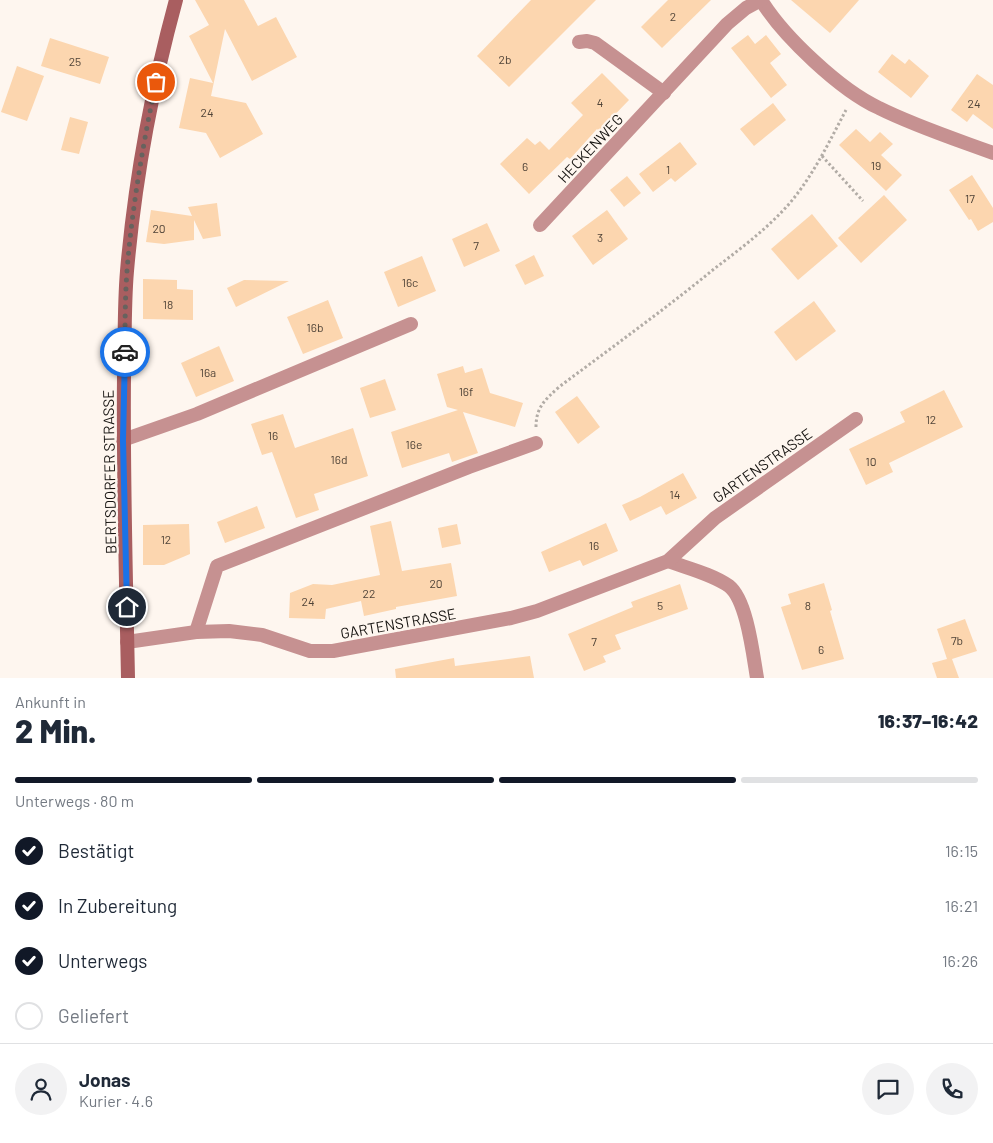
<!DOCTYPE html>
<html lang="de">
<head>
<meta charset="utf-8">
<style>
	body { margin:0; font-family:Barlow,sans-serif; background:#f2f2f3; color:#1f2937; height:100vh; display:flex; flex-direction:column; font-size:19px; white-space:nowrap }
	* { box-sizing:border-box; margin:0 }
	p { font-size:16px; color:#747a83 }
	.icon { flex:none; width:28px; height:28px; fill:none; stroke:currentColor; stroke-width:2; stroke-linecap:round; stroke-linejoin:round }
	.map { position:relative; height:678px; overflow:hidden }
	.panel { display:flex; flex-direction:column; background:#fff; flex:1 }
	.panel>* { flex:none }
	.pin { position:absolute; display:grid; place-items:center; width:42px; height:42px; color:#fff; margin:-21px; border:2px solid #fff; border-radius:50%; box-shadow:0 1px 5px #0007 }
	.courier { position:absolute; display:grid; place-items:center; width:50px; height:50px; margin:-25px; border:4px solid #1a73e8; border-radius:50%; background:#fff; color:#222; box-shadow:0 1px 6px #0007 }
	.headline em { font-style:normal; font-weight:800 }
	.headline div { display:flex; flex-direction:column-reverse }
	.headline { display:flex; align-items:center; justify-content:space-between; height:85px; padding:0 15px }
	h1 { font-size:32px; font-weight:800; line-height:38px }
	.bar { display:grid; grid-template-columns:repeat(4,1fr); gap:8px 5px; align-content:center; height:60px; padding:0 15px }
	.bar i { height:6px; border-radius:4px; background:#e0e1e3 }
	.bar .on { background:#111827 }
	.bar p { grid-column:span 4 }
	.line { display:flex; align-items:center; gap:12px; padding:0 15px; border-top:1px solid #e0e1e3 }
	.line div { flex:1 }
	.round { display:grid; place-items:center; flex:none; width:52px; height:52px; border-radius:26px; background:#f2f2f3 }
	ol { padding:0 15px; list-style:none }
	li { display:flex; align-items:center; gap:15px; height:55px }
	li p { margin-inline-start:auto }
	li .icon { padding:5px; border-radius:50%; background:#111827; color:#fff; stroke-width:4 }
	li:last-child { color:#747a83 }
	li i { width:28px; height:28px; border:2px solid #e0e1e3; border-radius:50% }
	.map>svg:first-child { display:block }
	.building { fill:#fcd6af }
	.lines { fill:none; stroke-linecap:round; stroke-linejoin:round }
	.path { stroke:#b2aca6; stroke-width:3; stroke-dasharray:2.5 2.5; stroke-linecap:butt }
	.minor { stroke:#c69191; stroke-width:14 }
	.secondary { stroke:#a95e60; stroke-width:14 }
	.done { stroke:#67625e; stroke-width:5; stroke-dasharray:0 9 }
	.route { stroke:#1a73e8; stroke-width:6 }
	.labels { text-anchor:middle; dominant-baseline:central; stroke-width:4.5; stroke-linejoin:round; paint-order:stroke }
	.number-label { font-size:12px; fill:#504438 }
	.street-label { font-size:15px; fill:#161310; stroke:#fef6ef }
</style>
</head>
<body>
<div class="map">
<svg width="993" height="678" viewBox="0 0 993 678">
	<rect width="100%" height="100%" fill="#fef6ef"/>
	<g class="building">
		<path d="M 195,0 L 244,0 L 258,26 L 276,17 L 297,57 L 252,81 L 225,29 L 211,96 L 246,103 L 263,134 L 220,158 L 206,133 L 179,128 L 190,78 L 213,83 L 189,36 L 209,25 Z"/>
		<path d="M 531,0 L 596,0 L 509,87 L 477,56 Z"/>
		<path d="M 668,0 L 711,0 L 662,48 L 641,27 Z"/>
		<path d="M 791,0 L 859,0 L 830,33 Z"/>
		<path d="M 748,35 L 755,44 L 766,35 L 781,54 L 770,63 L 787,85 L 771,98 L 731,48 Z"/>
		<path d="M 50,38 L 109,57 L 100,84 L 41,66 Z"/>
		<path d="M 892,54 L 905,64 L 909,59 L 929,76 L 911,98 L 878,72 Z"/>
		<path d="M 17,66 L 44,76 L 27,121 L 1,112 Z"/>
		<path d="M 602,73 L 629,100 L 599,131 L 597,129 L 570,159 L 567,157 L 529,194 L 500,164 L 527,138 L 535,145 L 540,141 L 549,150 L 583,115 L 571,103 Z"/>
		<path d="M 977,74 L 993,85 L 993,129 L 973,114 L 967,122 L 951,110 Z"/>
		<path d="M 773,103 L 786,120 L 754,146 L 740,129 Z"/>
		<path d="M 70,117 L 88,122 L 79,154 L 61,150 Z"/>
		<path d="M 856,129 L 870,142 L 880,132 L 893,144 L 881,155 L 902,175 L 886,191 L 839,145 Z"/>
		<path d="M 680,142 L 697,164 L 675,182 L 671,178 L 653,192 L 639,174 Z"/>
		<path d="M 972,175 L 993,208 L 993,222 L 978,231 L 971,219 L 969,220 L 949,190 Z"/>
		<path d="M 627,176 L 641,193 L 624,207 L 610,190 Z"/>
		<path d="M 884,195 L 907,220 L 861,263 L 838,238 Z"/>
		<path d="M 217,203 L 221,236 L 203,239 L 194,220 L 194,240 L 164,244 L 146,242 L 151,210 L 192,216 L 188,207 Z"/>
		<path d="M 607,210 L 628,239 L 593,265 L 572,236 Z"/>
		<path d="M 812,214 L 838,246 L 798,280 L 771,249 Z"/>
		<path d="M 487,223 L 500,251 L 464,267 L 452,239 Z"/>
		<path d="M 534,255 L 544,276 L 525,285 L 515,265 Z"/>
		<path d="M 422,256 L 436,291 L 398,307 L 384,272 Z"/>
		<path d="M 143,279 L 177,280 L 177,289 L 193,290 L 193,320 L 143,319 Z"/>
		<path d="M 244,280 L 289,281 L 236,307 L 227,288 Z"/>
		<path d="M 328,300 L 343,338 L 303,354 L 287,317 Z"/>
		<path d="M 814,301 L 836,331 L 796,361 L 774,332 Z"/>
		<path d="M 219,346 L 234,381 L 196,397 L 181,363 Z"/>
		<path d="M 463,366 L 465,373 L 482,368 L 490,393 L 523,403 L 515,427 L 463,412 L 478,453 L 452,462 L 449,453 L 402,468 L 391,432 L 458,410 L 447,407 L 437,374 Z"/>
		<path d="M 385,379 L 396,410 L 370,418 L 360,388 Z"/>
		<path d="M 944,390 L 963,427 L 889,463 L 893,472 L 866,485 L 849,449 L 905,422 L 900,412 Z"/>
		<path d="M 577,396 L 600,427 L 578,444 L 555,412 Z"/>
		<path d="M 283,414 L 295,448 L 353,428 L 368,476 L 314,494 L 319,510 L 296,518 L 272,452 L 262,455 L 251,424 Z"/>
		<path d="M 683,473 L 697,498 L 666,515 L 661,506 L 630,521 L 622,505 L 640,497 Z"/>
		<path d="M 257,506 L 265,528 L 225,543 L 217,522 Z"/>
		<path d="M 391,521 L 402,571 L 451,563 L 457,596 L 396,607 L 396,609 L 364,616 L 361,601 L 326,609 L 325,619 L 289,618 L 290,593 L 313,584 L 332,585 L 380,575 L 370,526 Z"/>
		<path d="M 606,523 L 618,551 L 583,566 L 580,560 L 549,572 L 541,552 Z"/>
		<path d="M 189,524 L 190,554 L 164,565 L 143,565 L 143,525 Z"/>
		<path d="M 457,524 L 461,544 L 442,548 L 438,528 Z"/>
		<path d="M 824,583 L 832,610 L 830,611 L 844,659 L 802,670 L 781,607 L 791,604 L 788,594 Z"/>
		<path d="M 680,584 L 688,609 L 615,635 L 621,649 L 603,656 L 606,662 L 584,671 L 568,634 L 633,607 L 631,602 Z"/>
		<path d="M 965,619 L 977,651 L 952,659 L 959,678 L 937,678 L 932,663 L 947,659 L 937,629 Z"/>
		<path d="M 530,656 L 534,678 L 396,678 L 395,669 L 454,658 L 455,666 Z"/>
	</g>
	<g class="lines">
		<g class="path">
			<path d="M 822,156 L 863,201"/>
			<path d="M 536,427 C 536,407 545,400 559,387 C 611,348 664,310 714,269 C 740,249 767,229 789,204 C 813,176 829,142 846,110"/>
		</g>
		<g class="minor">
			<path d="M 761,0 C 783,36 840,90 879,108 C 915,126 955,139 993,153"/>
			<path d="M 579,42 L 587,41 L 595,43 L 664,93"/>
			<path d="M 540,225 L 727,24 L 746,8 L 761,0"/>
			<path d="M 123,440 L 197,414 L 411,324"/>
			<path d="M 668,561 C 687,568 712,574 729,586 C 747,600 753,655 757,678"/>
			<path d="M 196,632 L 217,566 L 469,467 L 536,443"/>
			<path d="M 127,642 L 196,632 L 229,631 L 262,635 L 310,651 L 333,651 L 511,618 L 537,611 L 668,561 L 715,518 L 856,419"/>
		</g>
		<path class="secondary" d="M 128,678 C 126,577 123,477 124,376 C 125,341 124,306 127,271 C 135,179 152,88 176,0"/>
	</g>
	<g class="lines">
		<path class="done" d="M 125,352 C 125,325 125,298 127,271 C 132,208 143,144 156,82"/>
		<path class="route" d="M 125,352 L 123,440 L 127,607"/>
	</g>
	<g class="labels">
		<g class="number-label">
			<text x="673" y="16">2</text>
			<text x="505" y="59">2b</text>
			<text x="75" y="61">25</text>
			<text x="600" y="102">4</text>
			<text x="974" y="103">24</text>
			<text x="207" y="112">24</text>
			<text x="876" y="165">19</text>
			<text x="525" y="166">6</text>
			<text x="668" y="169">1</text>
			<text x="970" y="198">17</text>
			<text x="159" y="228">20</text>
			<text x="600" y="237">3</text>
			<text x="476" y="245">7</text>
			<text x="410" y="282">16c</text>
			<text x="168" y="304">18</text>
			<text x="315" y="327">16b</text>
			<text x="208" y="372">16a</text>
			<text x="466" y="391">16f</text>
			<text x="931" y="419">12</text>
			<text x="273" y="435">16</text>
			<text x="414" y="444">16e</text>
			<text x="339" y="459">16d</text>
			<text x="871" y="461">10</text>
			<text x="675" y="494">14</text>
			<text x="166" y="539">12</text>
			<text x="594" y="545">16</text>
			<text x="436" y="583">20</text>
			<text x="369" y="593">22</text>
			<text x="308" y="601">24</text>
			<text x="660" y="605">5</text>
			<text x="808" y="605">8</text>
			<text x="957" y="640">7b</text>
			<text x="594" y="641">7</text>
			<text x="821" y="649">6</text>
		</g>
		<g class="street-label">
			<text transform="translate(590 148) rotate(-47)">HECKENWEG</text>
			<text transform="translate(762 465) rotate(-35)">GARTENSTRASSE</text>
			<text transform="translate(109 472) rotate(-91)">BERTSDORFER STRASSE</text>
			<text transform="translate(398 623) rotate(-10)">GARTENSTRASSE</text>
		</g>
	</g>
</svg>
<div class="pin" style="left:156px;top:82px;background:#ea580c"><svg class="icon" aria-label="bag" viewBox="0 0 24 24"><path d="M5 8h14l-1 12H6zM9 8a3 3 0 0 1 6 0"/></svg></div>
<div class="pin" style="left:127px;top:607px;background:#1f2937"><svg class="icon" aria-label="home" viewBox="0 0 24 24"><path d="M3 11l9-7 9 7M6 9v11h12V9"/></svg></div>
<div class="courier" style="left:125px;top:352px"><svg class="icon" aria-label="car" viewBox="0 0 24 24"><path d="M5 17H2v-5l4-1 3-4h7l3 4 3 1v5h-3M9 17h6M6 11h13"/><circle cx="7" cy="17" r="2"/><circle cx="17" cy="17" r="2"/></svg></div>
</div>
<section class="panel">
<div class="headline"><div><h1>2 Min.</h1><p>Ankunft in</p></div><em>16:37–16:42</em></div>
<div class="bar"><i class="on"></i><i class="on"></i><i class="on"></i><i></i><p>Unterwegs · 80 m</p></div>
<ol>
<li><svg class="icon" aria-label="check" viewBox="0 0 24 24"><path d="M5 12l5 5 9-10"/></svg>Bestätigt<p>16:15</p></li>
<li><svg class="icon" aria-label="check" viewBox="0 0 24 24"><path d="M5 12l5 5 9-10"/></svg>In Zubereitung<p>16:21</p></li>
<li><svg class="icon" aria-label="check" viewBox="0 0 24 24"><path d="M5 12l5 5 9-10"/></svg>Unterwegs<p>16:26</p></li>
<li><i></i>Geliefert</li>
</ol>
<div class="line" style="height:90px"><a class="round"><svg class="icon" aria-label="person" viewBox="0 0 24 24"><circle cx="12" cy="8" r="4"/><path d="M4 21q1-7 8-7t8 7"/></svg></a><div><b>Jonas</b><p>Kurier · 4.6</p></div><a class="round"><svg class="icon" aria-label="chat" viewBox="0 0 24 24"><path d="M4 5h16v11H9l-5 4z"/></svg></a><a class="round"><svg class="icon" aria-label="phone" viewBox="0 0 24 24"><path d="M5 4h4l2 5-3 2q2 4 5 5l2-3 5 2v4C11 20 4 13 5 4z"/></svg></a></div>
</section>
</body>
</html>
